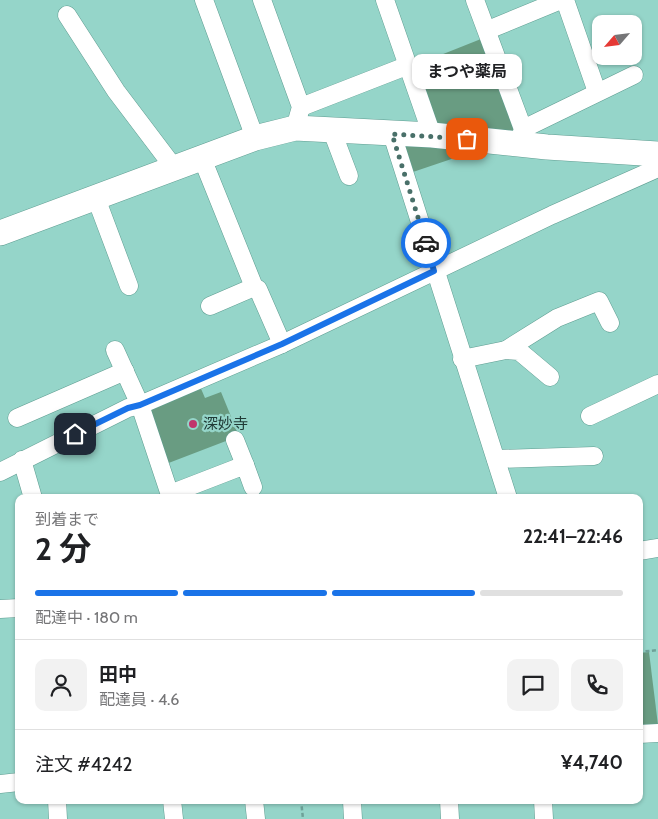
<!DOCTYPE html>
<html lang="ja">
<head>
<meta charset="utf-8">
<style>
	body { margin:0; font-family:Cabin,"Noto Sans JP",sans-serif; background:#f2f2f2; color:#202124; height:100vh; display:flex; flex-direction:column; font-size:19px; white-space:nowrap }
	* { box-sizing:border-box; margin:0 }
	p { font-size:16px; color:#757577 }
	.icon { flex:none; width:28px; height:28px; fill:none; stroke:currentColor; stroke-width:2; stroke-linecap:round; stroke-linejoin:round }
	.map { position:relative; flex:1; overflow:hidden }
	.details { position:absolute; left:15px; top:494px; width:628px; height:310px; display:flex; flex-direction:column; background:#fff; border-radius:10px; box-shadow:0 1px 4px #0004 }
	.details>* { flex:none }
	.needle { width:32px; rotate:242deg }
	.buttons { position:absolute; left:592px; top:15px; display:grid; gap:10px }
	.buttons a { display:grid; place-items:center; width:50px; height:50px; border-radius:10px; background:#fff; box-shadow:0 1px 4px #0004; font-size:25px }
	.pin { position:absolute; display:grid; place-items:center; width:42px; height:42px; color:#fff; margin:-21px; border-radius:10px; box-shadow:0 2px 8px #0006 }
	.courier { position:absolute; display:grid; place-items:center; width:50px; height:50px; margin:-25px; border:4px solid #1a73e8; border-radius:50%; background:#fff; color:#222; box-shadow:0 1px 6px #0007 }
	.bubble { position:absolute; height:35px; border-radius:10px; background:#fff; box-shadow:0 1px 4px #0004; font-size:16px; font-weight:700; line-height:35px; text-align:center }
	.overview em { font-style:normal; font-weight:700 }
	.overview div { display:flex; flex-direction:column-reverse }
	.overview { display:flex; align-items:center; justify-content:space-between; height:85px; padding:0 20px }
	h1 { font-size:32px; font-weight:700; line-height:38px }
	.bar { display:grid; grid-template-columns:repeat(4,1fr); gap:8px 5px; align-content:center; height:60px; padding:0 20px }
	.bar i { height:6px; border-radius:4px; background:#e0e0e0 }
	.bar .active { background:#1a73e8 }
	.bar p { grid-column:span 4 }
	.line { display:flex; align-items:center; gap:12px; padding:0 20px; border-top:1px solid #e0e0e0 }
	.line div { flex:1 }
	.round { display:grid; place-items:center; flex:none; width:52px; height:52px; border-radius:10px; background:#f2f2f2 }
	.map>svg:first-child { display:block }
	.building { fill:#699c82 }
	.lines { fill:none; stroke-linecap:round; stroke-linejoin:round }
	.street-casing { stroke:#5e9d91; stroke-width:19 }
	.secondary-casing { stroke:#5e9d91; stroke-width:26 }
	.path { stroke:#6ea198; stroke-width:2.5; stroke-dasharray:4 2.5; stroke-linecap:butt }
	.street { stroke:#fff; stroke-width:18 }
	.secondary { stroke:#fff; stroke-width:25 }
	.done { stroke:#497069; stroke-width:5; stroke-dasharray:0 9 }
	.route { stroke:#1a73e8; stroke-width:6 }
	.poi-dot { fill:#c0346b; stroke:#95d5c9; stroke-width:2 }
	.labels { text-anchor:middle; dominant-baseline:central; stroke-width:4.5; stroke-linejoin:round; paint-order:stroke }
	.poi-label { font-size:15px; fill:#203a36; stroke:#95d5c9; text-anchor:start }
</style>
</head>
<body>
<div class="map">
<svg width="658" height="819" viewBox="0 0 658 819">
	<rect width="100%" height="100%" fill="#95d5c9"/>
	<g class="building">
		<path d="M 486,37 L 519,130 L 516,136 L 435,131 L 413,66 Z"/>
		<path d="M 400,144 L 481,149 L 410,173 Z"/>
		<path d="M 199,384 L 205,398 L 221,392 L 239,436 L 166,464 L 147,412 Z"/>
		<path d="M 649,652 L 658,725 L 639,732 L 639,653 Z"/>
	</g>
	<g class="lines">
		<g class="street-casing">
			<g id="street">
				<path d="M 204,0 L 255,138"/>
				<path d="M 262,0 L 301,107 L 295,128"/>
				<path d="M 385,0 L 432,135"/>
				<path d="M 475,0 L 523,129 L 518,145"/>
				<path d="M 565,0 L 597,92"/>
				<path d="M 67,15 L 116,91 L 175,169"/>
				<path d="M 488,30 L 561,0"/>
				<path d="M 301,107 L 409,65"/>
				<path d="M 523,129 L 634,75"/>
				<path d="M 332,131 L 349,176"/>
				<path d="M 392,134 L 508,498"/>
				<path d="M 202,158 L 254,287 L 210,306"/>
				<path d="M 96,198 L 129,286"/>
				<path d="M 254,287 L 258,289 L 282,344"/>
				<path d="M 115,350 L 140,405 L 171,498"/>
				<path d="M 506,350 L 557,318 L 599,301 L 610,323"/>
				<path d="M 462,359 L 506,350 L 519,351 L 550,377"/>
				<path d="M 590,416 L 658,384"/>
				<path d="M 17,418 L 125,371"/>
				<path d="M 235,440 L 245,465"/>
				<path d="M 496,459 L 594,456"/>
				<path d="M 22,460 L 33,498"/>
				<path d="M 0,472 L 128,408 L 140,405 L 282,344 L 552,215 L 658,168"/>
				<path d="M 170,494 L 245,465 L 253,487"/>
				<path d="M 639,551 L 658,548"/>
				<path d="M 0,609 L 19,608"/>
				<path d="M 639,734 L 658,733"/>
				<path d="M 0,784 L 19,782"/>
				<path d="M 57,800 L 58,819"/>
				<path d="M 172,800 L 174,819"/>
				<path d="M 254,800 L 256,819"/>
				<path d="M 449,800 L 450,819"/>
				<path d="M 543,800 L 544,819"/>
				<path d="M 352,801 L 353,819"/>
			</g>
		</g>
		<g class="secondary-casing">
			<path id="secondary" d="M 0,233 L 255,138 L 295,128 L 432,135 L 547,147 L 658,154"/>
		</g>
		<g class="path">
			<path d="M 639,652 L 658,650"/>
			<path d="M 301,800 L 303,819"/>
		</g>
		<use href="#street" class="street"/>
		<use href="#secondary" class="secondary"/>
	</g>
	<g class="lines">
		<path class="done" d="M 426,243 L 392,134 L 467,139"/>
		<path class="route" d="M 75,434 L 128,408 L 140,405 L 282,344 L 434,271 L 426,243"/>
	</g>
	<circle class="poi-dot" cx="193" cy="424" r="5"/>
	<g class="labels">
		<g class="poi-label">
			<text x="203" y="424">深妙寺</text>
		</g>
	</g>
</svg>
<div class="buttons">
<a><svg class="needle" viewBox="-14 -14 28 28"><path d="M0-13l5 13h-10z" fill="#e53935"/><path d="M0 13l5-13h-10z" fill="#757577"/></svg></a>
</div>
<div class="pin" style="left:467px;top:139px;background:#ea580c"><svg class="icon" aria-label="bag" viewBox="0 0 24 24"><path d="M5 8h14l-1 12H6zM9 8a3 3 0 0 1 6 0"/></svg></div>
<div class="pin" style="left:75px;top:434px;background:#1f2937"><svg class="icon" aria-label="home" viewBox="0 0 24 24"><path d="M3 11l9-7 9 7M6 9v11h12V9"/></svg></div>
<div class="courier" style="left:426px;top:243px"><svg class="icon" aria-label="car" viewBox="0 0 24 24"><path d="M5 17H2v-5l4-1 3-4h7l3 4 3 1v5h-3M9 17h6M6 11h13"/><circle cx="7" cy="17" r="2"/><circle cx="17" cy="17" r="2"/></svg></div>
<div class="bubble" style="left:412px;top:54px;width:110px">まつや薬局</div>
<section class="details">
<div class="overview"><div><h1>2 分</h1><p>到着まで</p></div><em>22:41–22:46</em></div>
<div class="bar"><i class="active"></i><i class="active"></i><i class="active"></i><i></i><p>配達中 · 180 m</p></div>
<div class="line" style="height:90px"><a class="round"><svg class="icon" aria-label="person" viewBox="0 0 24 24"><circle cx="12" cy="8" r="4"/><path d="M4 21q1-7 8-7t8 7"/></svg></a><div><b>田中</b><p>配達員 · 4.6</p></div><a class="round"><svg class="icon" aria-label="chat" viewBox="0 0 24 24"><path d="M4 5h16v11H9l-5 4z"/></svg></a><a class="round"><svg class="icon" aria-label="phone" viewBox="0 0 24 24"><path d="M5 4h4l2 5-3 2q2 4 5 5l2-3 5 2v4C11 20 4 13 5 4z"/></svg></a></div>
<div class="line" style="height:65px"><div>注文 #4242</div><b>¥4,740</b></div>
</section>
</div>
</body>
</html>
